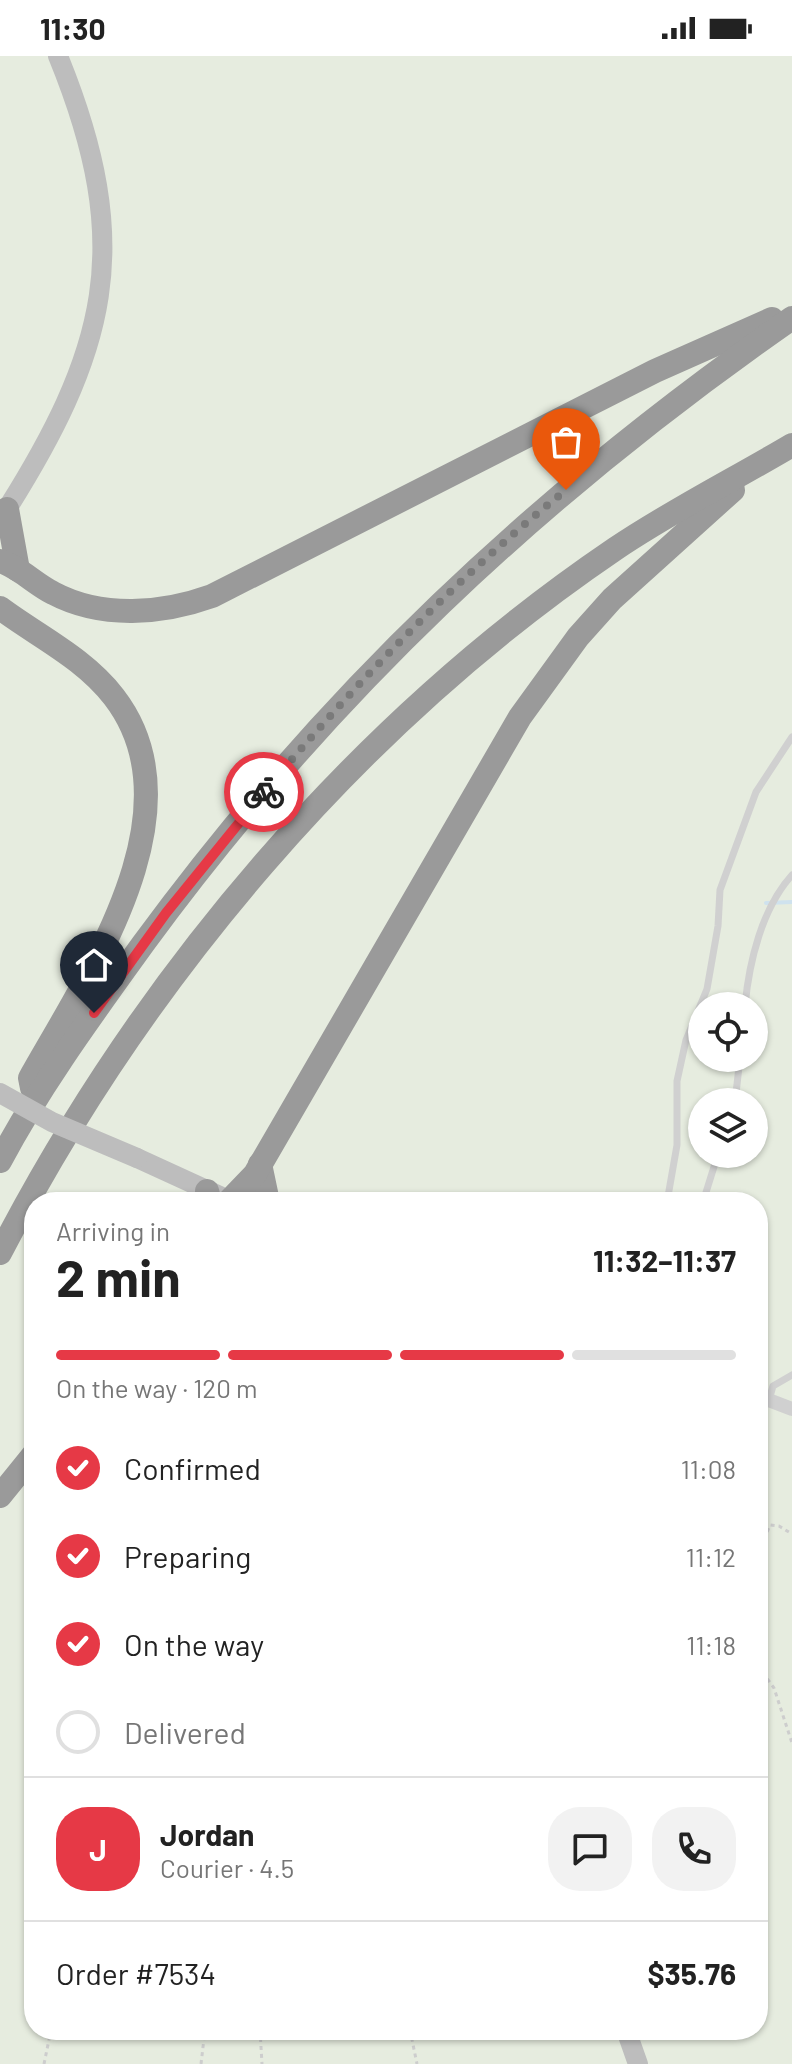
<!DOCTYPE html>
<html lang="en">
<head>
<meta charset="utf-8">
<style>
	body { margin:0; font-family:Barlow,sans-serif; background:#f2f2f2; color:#222; height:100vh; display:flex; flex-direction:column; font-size:30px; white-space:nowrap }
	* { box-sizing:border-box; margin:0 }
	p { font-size:26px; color:#767676 }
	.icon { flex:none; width:44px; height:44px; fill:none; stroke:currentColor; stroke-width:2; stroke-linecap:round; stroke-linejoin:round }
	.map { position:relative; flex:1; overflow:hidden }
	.sheet { position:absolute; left:24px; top:1136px; width:744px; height:848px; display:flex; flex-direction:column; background:#fff; border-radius:32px; box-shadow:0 2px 6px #0004 }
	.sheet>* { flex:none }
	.fabs { position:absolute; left:688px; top:936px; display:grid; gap:16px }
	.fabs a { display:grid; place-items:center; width:80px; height:80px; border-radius:50%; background:#fff; box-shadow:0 2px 6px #0004; font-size:40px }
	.pin { position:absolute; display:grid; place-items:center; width:68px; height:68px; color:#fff; margin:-82px -34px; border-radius:50% 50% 50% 0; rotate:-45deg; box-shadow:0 0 8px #0007 }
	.pin .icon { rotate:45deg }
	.courier { position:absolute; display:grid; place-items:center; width:80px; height:80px; margin:-40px; border:6px solid #e63946; border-radius:50%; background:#fff; color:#222; box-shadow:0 2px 10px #0007 }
	.headline em { font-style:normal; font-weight:700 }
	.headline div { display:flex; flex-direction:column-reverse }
	.headline { display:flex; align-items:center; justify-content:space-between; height:136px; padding:0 32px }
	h1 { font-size:52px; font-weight:700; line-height:60px }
	.bar { display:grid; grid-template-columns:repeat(4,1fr); gap:12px 8px; align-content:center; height:96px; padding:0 32px }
	.bar i { height:10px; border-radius:6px; background:#e0e0e0 }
	.bar .current { background:#e63946 }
	.bar p { grid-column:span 4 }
	.line { display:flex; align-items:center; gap:20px; padding:0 32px; border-top:2px solid #e0e0e0 }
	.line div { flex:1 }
	.round { display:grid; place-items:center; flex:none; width:84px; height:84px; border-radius:32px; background:#f2f2f2 }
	ol { padding:0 32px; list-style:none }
	li { display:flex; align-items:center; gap:24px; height:88px }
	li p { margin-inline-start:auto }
	li .icon { padding:8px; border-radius:50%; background:#e63946; color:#fff; stroke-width:4 }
	li:last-child { color:#767676 }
	li i { width:44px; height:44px; border:4px solid #e0e0e0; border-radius:50% }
	.status { display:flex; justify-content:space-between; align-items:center; height:56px; padding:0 40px; background:#fff; direction:ltr }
	.status svg { height:22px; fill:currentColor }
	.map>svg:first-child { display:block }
	.green { fill:#e6ecdf; fill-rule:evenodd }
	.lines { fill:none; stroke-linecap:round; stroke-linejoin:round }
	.stream { stroke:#cfe2ee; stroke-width:4 }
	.path { stroke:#cdcdcd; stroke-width:3; stroke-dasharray:4 4; stroke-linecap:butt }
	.lane { stroke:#d0d0d0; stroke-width:7 }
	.street { stroke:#d0d0d0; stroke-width:14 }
	.secondary { stroke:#bdbdbd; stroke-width:20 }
	.highway { stroke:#9a9a9a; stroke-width:24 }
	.secondary-bridge { stroke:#bdbdbd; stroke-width:20 }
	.done { stroke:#7a7a7a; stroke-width:8; stroke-dasharray:0 14.4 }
	.route { stroke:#e63946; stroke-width:10 }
</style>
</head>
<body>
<div class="status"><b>11:30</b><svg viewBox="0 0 49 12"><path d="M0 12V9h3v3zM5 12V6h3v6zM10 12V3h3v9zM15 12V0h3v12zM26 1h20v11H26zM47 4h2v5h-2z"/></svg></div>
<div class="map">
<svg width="792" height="2008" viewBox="0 0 792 2008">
	<rect width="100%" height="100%" fill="#fff"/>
	<path class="green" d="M 0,0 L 792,0 L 792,2008 L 0,2008 ZM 702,950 L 754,950 L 754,1002 L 702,1002 ZM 702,1046 L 754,1046 L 754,1098 L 702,1098 ZM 34,1146 L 758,1146 L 758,1974 L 34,1974 Z"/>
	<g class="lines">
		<path class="stream" d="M 766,847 L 792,846"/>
		<g class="path">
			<path d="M 758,1498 L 770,1469 L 779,1470 L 792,1478"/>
			<path d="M 758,1610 L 774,1632 L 792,1687"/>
			<path d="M 260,1974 L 262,2008"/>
			<path d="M 410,1974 L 417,2008"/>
			<path d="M 44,2008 L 51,1974"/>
			<path d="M 201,2008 L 205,1974"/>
		</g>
		<g class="lane">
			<path d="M 745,950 C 749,906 762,852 792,819"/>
			<path d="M 735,1046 L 740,1002"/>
			<path d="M 667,1146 L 677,1089 L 677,1025 L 686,984 L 707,933 L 718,870 L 720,834 L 756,736 L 792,681"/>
			<path d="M 703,1146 L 718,1098"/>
			<path d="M 769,1344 L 773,1330 L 792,1319"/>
		</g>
		<path class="street" d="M 758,1340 L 792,1353"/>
		<g class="secondary">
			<path d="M 0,464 C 108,295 136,191 58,0"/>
			<path d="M 137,1102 L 220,1140"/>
			<path d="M 626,1974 L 638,2008"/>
		</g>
		<g class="highway">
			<path d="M 7,453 L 18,514"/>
			<path d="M 0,505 C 19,511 35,528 53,537 C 102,563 162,558 212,540 L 655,315 L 772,263"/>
			<path d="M 0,552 C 39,581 84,602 114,641 C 202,755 87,920 30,1022 L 32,1032"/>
			<path d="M 0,1105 C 41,1028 92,959 143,888 C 326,638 538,439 792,262"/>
			<path d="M 260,1108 L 268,1146"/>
			<path d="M 207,1135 L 210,1146"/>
			<path d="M 230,1144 L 255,1118 L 520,661 L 578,581 L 612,543 L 733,434"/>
			<path d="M 0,1197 C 143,921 357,668 615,493 C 671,455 733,424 792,389"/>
			<path d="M 0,1440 L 34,1398"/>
		</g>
		<path class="secondary-bridge" d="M 0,1037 L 52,1066 L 137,1102"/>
	</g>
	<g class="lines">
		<path class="done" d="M 264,736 C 356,627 455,523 566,434"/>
		<path class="route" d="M 94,957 L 166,857 L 264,736"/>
	</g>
</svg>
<div class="fabs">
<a><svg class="icon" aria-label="locate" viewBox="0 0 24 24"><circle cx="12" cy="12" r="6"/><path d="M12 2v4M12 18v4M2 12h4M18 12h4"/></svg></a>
<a><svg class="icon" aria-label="layers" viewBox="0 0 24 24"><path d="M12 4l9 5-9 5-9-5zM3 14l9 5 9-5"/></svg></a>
</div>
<div class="pin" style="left:566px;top:434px;background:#ea580c"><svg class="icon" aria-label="bag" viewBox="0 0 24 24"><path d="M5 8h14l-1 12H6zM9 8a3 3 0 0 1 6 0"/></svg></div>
<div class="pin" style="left:94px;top:957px;background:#1f2937"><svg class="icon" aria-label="home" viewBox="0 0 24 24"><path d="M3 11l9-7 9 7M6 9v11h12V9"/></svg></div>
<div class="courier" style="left:264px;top:736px"><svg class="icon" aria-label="bike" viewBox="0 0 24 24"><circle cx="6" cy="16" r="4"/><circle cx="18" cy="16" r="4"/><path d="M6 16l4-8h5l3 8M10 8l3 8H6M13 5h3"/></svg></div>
<section class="sheet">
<div class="headline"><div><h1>2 min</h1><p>Arriving in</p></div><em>11:32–11:37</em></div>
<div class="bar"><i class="current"></i><i class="current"></i><i class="current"></i><i></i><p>On the way · 120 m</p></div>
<ol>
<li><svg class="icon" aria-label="check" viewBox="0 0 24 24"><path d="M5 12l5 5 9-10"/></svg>Confirmed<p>11:08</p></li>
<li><svg class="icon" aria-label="check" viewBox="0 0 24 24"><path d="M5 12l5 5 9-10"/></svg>Preparing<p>11:12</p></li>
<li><svg class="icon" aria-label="check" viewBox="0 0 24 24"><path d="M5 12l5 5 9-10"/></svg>On the way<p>11:18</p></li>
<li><i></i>Delivered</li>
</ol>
<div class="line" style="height:144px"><b class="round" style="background:#e63946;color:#fff">J</b><div><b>Jordan</b><p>Courier · 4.5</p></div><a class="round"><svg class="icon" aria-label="chat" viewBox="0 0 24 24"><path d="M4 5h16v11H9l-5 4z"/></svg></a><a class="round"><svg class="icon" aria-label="phone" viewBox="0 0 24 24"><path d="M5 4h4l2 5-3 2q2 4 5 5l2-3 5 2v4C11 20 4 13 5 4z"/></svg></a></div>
<div class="line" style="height:104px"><div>Order #7534</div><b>$35.76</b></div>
</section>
</div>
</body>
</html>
